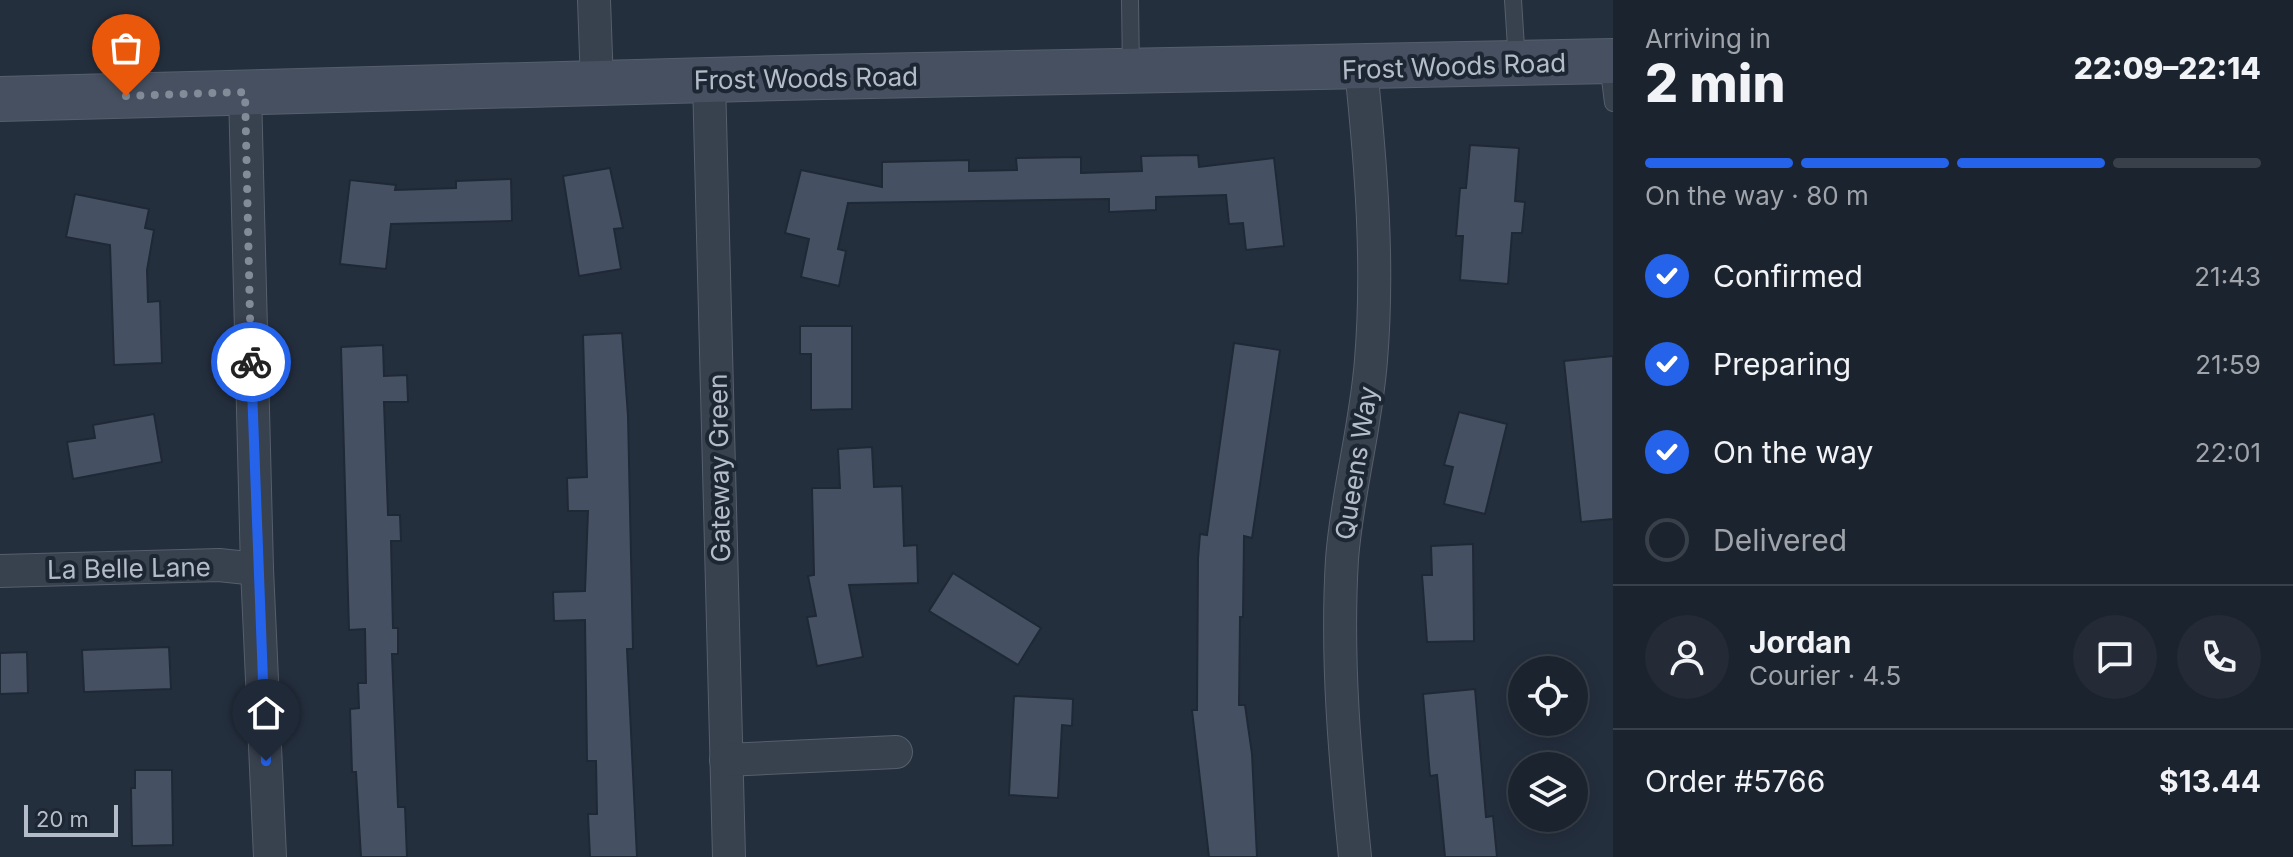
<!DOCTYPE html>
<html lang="en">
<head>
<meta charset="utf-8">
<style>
	body { margin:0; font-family:Inter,sans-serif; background:#242b36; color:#f1f3f6; height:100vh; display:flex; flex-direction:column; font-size:30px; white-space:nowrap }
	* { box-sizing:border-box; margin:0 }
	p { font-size:26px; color:#a0a4aa }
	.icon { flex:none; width:44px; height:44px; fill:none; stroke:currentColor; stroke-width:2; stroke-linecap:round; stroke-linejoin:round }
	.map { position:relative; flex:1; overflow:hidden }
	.drawer { display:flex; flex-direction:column; background:#1b232e; width:680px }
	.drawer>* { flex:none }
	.controls { position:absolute; left:1508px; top:656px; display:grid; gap:16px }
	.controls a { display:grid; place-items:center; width:80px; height:80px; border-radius:50%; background:#1b232e; box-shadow:0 4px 20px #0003,0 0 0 2px #39404a; font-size:40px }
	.scale { position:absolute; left:24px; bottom:20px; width:94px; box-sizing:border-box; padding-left:8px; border:4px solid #b4bcc9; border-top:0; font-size:22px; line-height:28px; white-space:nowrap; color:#b4bcc9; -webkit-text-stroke:6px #1d2633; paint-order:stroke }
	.pin { position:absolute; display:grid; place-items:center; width:68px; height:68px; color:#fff; margin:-82px -34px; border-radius:50% 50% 50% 0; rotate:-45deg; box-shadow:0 0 8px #0007 }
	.pin .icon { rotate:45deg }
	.courier { position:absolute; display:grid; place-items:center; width:80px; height:80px; margin:-40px; border:6px solid #2563eb; border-radius:50%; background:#fff; color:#222; box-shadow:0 2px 10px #0007 }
	.overview em { font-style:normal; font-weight:800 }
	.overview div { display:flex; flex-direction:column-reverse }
	.overview { display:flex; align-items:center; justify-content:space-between; height:136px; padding:0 32px }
	h1 { font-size:52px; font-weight:800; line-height:60px }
	.bar { display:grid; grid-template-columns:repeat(4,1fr); gap:12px 8px; align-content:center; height:96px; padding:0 32px }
	.bar i { height:10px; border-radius:6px; background:#39404a }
	.bar .current { background:#2563eb }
	.bar p { grid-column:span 4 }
	.line { display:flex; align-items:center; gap:20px; padding:0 32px; border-top:2px solid #39404a }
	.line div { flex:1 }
	.round { display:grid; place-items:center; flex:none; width:84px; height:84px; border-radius:42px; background:#242b36 }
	ol { padding:0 32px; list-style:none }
	li { display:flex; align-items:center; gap:24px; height:88px }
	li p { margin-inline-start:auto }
	li .icon { padding:8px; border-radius:50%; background:#2563eb; color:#fff; stroke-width:4 }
	li:last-child { color:#a0a4aa }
	li i { width:44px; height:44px; border:4px solid #39404a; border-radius:50% }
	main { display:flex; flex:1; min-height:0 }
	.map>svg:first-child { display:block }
	.building { fill:#455162; stroke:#1f2835; stroke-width:2 }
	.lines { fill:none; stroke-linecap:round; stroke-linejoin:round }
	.lane-casing { stroke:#565f6c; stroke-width:18 }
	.street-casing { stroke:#565f6c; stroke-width:34 }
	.secondary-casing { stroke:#565f6c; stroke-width:46 }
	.lane { stroke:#38414e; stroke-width:16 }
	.street { stroke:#38414e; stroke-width:32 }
	.secondary { stroke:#465061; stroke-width:44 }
	.done { stroke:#828b98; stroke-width:8; stroke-dasharray:0 14.4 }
	.route { stroke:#2563eb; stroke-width:10 }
	.labels { text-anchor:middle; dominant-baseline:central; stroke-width:8; stroke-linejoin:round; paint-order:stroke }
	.street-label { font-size:26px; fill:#b4bcc9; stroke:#1d2633 }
</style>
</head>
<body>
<main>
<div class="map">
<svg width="1613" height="857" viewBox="0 0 1613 857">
	<rect width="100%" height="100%" fill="#242f3e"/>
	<g class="building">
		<path d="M 1470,145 L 1519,148 L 1515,201 L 1525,202 L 1522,233 L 1512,233 L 1508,284 L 1460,280 L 1463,236 L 1456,236 L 1460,188 L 1466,188 Z"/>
		<path d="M 1198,155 L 1199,167 L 1274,158 L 1284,246 L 1246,250 L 1243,223 L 1229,224 L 1226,195 L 1156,197 L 1156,210 L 1109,212 L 1109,199 L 848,203 L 838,249 L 846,251 L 839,286 L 801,277 L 809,239 L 785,233 L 801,170 L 882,187 L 882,162 L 969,160 L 969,171 L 1017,170 L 1016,158 L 1081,157 L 1081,173 L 1142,171 L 1141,156 Z"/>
		<path d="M 610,168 L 623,228 L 614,229 L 621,269 L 579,276 L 563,176 Z"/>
		<path d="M 511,179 L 512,221 L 391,224 L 386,269 L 340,264 L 350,180 L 396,185 L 395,190 L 456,188 L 456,181 Z"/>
		<path d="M 75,194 L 149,209 L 145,228 L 154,230 L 147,270 L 148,302 L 160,301 L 162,363 L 114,365 L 110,245 L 66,237 Z"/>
		<path d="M 800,326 L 852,326 L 852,409 L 811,410 L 811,354 L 800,354 Z"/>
		<path d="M 622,333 L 628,416 L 633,649 L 627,649 L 637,857 L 590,857 L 588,814 L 597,814 L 596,761 L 587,761 L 585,620 L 554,621 L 553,592 L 585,591 L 588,511 L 568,511 L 567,478 L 587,477 L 583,335 Z"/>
		<path d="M 1234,343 L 1280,350 L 1252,538 L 1244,536 L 1243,617 L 1240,617 L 1239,705 L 1245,705 L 1252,754 L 1257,857 L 1209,857 L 1192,710 L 1197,710 L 1198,559 L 1200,534 L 1207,535 Z"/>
		<path d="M 383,345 L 384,376 L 407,375 L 408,402 L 384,402 L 388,515 L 400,515 L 401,541 L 391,541 L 393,628 L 398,628 L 398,654 L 392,654 L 398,807 L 405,807 L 407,857 L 361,857 L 356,772 L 352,772 L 350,709 L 359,708 L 358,683 L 366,683 L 365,629 L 349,630 L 341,347 Z"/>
		<path d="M 1613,356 L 1613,519 L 1581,522 L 1564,361 Z"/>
		<path d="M 1459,412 L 1507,424 L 1485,514 L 1444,504 L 1453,467 L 1444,465 Z"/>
		<path d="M 154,414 L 162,462 L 73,479 L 67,442 L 95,438 L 93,425 Z"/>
		<path d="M 872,447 L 874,487 L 902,486 L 904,546 L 917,545 L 918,583 L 849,585 L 863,657 L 817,666 L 807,617 L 816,616 L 808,576 L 814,575 L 812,488 L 840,488 L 838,449 Z"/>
		<path d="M 1473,544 L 1474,641 L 1427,642 L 1422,575 L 1432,575 L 1431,546 Z"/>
		<path d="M 953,573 L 1041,628 L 1018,665 L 929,611 Z"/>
		<path d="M 169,647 L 171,689 L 84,692 L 82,650 Z"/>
		<path d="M 27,652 L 28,693 L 0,694 L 0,653 Z"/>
		<path d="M 1475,689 L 1486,817 L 1493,816 L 1497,857 L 1445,857 L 1437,775 L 1430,776 L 1423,694 Z"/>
		<path d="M 1014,696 L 1073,699 L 1072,726 L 1062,725 L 1058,798 L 1009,795 Z"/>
		<path d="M 135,770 L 172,770 L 173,845 L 132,846 L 131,788 L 135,788 Z"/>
	</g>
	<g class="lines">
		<g class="lane-casing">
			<g id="lane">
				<path d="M 1130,0 L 1131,70"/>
				<path d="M 1513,0 L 1517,63"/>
				<path d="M 1608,63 L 1613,103"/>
			</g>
		</g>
		<g class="street-casing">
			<g id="street">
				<path d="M 594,0 L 597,84"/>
				<path d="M 709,80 L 729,857"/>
				<path d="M 245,92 L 257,569 L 270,857"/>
				<path d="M 0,571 L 219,565 L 257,569"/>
				<path d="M 726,760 L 896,752"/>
				<path d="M 1355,857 C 1345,758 1336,659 1342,559 C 1347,493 1366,427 1371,360 C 1379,264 1371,165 1361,69"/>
			</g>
		</g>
		<g class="secondary-casing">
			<path id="secondary" d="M 0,99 L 822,77 L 1613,61"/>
		</g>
		<use href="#lane" class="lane"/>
		<use href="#street" class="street"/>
		<use href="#secondary" class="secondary"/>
	</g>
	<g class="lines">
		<path class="done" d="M 126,96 L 245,92 L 251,362"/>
		<path class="route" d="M 251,362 L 266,761"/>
	</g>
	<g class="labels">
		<g class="street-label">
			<text transform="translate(1454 66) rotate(-2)">Frost Woods Road</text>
			<text transform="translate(806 78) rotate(-1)">Frost Woods Road</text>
			<text transform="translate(1356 463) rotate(-81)">Queens Way</text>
			<text transform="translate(719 468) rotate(-91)">Gateway Green</text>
			<text transform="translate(129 568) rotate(-1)">La Belle Lane</text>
		</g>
	</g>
</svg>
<div class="controls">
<a><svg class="icon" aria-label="locate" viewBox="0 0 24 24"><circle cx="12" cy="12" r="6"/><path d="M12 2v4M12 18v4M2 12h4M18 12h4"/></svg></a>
<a><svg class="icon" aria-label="layers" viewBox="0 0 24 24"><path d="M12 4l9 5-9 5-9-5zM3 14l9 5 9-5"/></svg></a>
</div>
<div class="scale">20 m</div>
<div class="pin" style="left:126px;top:96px;background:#ea580c"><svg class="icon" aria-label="bag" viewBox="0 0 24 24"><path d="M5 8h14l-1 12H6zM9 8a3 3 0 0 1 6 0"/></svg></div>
<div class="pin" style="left:266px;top:761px;background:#1f2937"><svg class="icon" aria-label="home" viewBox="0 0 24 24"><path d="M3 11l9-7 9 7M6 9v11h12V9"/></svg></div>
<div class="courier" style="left:251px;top:362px"><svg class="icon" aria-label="bike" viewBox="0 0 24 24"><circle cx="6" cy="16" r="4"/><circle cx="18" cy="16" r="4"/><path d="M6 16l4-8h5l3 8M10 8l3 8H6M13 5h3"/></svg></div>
</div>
<section class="drawer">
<div class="overview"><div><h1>2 min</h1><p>Arriving in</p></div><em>22:09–22:14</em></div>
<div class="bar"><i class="current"></i><i class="current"></i><i class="current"></i><i></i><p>On the way · 80 m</p></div>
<ol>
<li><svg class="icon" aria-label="check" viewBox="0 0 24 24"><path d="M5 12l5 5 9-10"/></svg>Confirmed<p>21:43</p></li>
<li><svg class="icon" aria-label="check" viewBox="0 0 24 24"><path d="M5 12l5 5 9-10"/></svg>Preparing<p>21:59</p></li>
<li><svg class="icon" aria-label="check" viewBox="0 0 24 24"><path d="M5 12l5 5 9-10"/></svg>On the way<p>22:01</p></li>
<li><i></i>Delivered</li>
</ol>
<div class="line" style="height:144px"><a class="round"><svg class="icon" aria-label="person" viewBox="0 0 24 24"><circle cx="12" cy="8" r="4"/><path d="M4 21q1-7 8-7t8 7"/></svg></a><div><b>Jordan</b><p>Courier · 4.5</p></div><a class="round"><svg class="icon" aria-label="chat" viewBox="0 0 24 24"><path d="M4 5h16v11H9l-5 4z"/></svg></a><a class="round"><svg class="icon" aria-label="phone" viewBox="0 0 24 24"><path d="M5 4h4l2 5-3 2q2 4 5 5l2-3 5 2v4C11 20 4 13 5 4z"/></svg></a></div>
<div class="line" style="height:104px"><div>Order #5766</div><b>$13.44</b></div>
</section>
</main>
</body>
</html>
